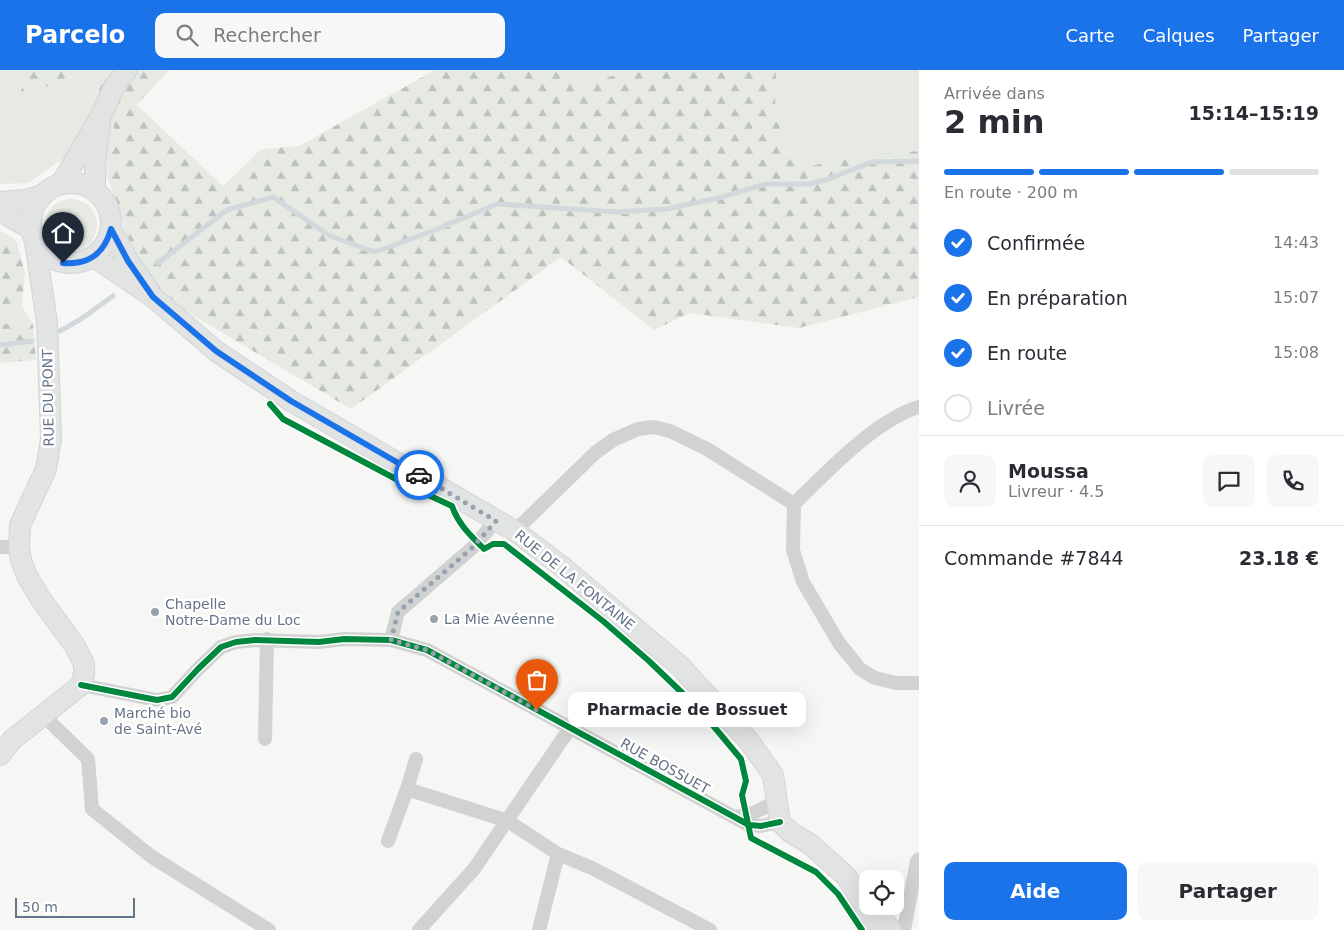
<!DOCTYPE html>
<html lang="fr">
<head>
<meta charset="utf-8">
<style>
	body { margin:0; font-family:"DejaVu Sans",sans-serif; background:#f7f7f7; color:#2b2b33; height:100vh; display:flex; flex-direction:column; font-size:19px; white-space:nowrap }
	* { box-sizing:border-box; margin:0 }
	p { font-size:16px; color:#7c7c81 }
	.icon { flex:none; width:28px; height:28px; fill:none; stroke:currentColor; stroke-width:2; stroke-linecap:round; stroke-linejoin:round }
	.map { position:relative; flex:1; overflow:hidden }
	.side { display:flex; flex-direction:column; background:#fff; width:425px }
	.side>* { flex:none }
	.controls { position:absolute; left:859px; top:800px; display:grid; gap:10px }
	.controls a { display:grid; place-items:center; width:45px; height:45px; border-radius:10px; background:#fff; box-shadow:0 5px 20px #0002; font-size:25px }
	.scale { position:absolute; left:15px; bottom:12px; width:120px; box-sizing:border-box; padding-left:5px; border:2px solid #647489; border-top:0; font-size:14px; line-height:18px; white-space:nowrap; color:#647489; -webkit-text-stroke:4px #fff; paint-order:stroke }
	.pin { position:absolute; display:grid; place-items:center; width:42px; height:42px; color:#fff; margin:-51px -21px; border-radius:50% 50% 50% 0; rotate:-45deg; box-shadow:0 0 5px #0007 }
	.pin .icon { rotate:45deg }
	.courier { position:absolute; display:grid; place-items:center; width:50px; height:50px; margin:-25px; border:4px solid #1a73e8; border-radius:50%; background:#fff; color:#222; box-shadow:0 1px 6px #0007 }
	.bubble { position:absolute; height:35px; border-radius:10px; background:#fff; box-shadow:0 5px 20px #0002; font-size:16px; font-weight:600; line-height:35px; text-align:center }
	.summary em { font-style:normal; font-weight:600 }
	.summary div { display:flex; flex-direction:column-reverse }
	.summary { display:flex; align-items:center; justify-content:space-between; height:85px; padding:0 25px }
	h1 { font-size:32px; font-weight:600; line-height:38px }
	.bar { display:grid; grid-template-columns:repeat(4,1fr); gap:8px 5px; align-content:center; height:60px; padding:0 25px }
	.bar i { height:6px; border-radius:4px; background:#e1e1e2 }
	.bar .on { background:#1a73e8 }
	.bar p { grid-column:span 4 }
	.line { display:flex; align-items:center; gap:12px; padding:0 25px; border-top:1px solid #e1e1e2 }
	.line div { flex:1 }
	.round { display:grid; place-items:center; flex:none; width:52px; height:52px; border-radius:10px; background:#f7f7f7 }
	ol { padding:0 25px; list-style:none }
	li { display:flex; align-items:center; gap:15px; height:55px }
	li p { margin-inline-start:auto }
	li .icon { padding:5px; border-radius:50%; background:#1a73e8; color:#fff; stroke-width:4 }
	li:last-child { color:#7c7c81 }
	li i { width:28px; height:28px; border:2px solid #e1e1e2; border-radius:50% }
	.action { display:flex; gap:10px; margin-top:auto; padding:10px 25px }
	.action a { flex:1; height:58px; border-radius:10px; background:#1a73e8; color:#fff; font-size:20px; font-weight:600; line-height:58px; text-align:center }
	.action a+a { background:#f7f7f7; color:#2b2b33 }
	header { display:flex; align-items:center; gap:30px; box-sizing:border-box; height:70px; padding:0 25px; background:#1a73e8; color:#fff }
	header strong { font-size:24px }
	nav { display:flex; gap:28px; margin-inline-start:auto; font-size:18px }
	.search { width:350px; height:45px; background:#f7f7f7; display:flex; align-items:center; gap:12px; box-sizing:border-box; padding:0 18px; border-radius:10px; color:#7c7c81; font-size:19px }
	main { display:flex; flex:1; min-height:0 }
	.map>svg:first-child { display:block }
	.green { fill:#e6eae3 }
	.forest { fill:url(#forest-firs) }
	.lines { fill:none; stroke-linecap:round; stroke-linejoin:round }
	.stream { stroke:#d1d9dc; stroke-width:5 }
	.secondary-casing { stroke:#d2d5d6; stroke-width:22 }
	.minor { stroke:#d1d2d2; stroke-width:14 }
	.secondary { stroke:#e2e3e3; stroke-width:20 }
	.cycleway-casing { stroke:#fff; stroke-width:9 }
	.cycleway { stroke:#00873e; stroke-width:6 }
	.done { stroke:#97a2af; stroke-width:5; stroke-dasharray:0 9 }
	.route { stroke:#1a73e8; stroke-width:6 }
	.poi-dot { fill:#97a2af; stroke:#fff; stroke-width:2 }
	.labels { text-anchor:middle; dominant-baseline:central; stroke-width:5; stroke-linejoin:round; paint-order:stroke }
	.street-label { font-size:14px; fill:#647489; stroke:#fff }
	.poi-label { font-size:14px; fill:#647489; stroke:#fff; text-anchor:start }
</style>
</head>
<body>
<header>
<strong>Parcelo</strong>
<div class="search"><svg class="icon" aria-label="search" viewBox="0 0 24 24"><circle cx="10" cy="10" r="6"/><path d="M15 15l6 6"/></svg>Rechercher</div>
<nav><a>Carte</a><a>Calques</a><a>Partager</a></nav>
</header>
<main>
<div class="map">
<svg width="919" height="860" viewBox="0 0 919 860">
	<defs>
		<pattern id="forest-firs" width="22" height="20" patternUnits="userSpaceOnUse" patternTransform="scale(1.25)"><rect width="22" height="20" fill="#e6eae3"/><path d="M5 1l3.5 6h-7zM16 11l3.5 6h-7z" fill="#bec2be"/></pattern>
	</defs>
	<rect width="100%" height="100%" fill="#f6f7f5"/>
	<g class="green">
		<path d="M 0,0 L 24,0 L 20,29 L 83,0 L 91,0 L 114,58 L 108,108 L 61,90 L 28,113 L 0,114 Z"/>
		<path d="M 551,0 L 642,0 L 583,12 Z"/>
		<path d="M 776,0 L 919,0 L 919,81 L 855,86 L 811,96 L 786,83 L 775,41 Z"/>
		<circle cx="71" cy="155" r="26"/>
		<path d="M 0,234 L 22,236 L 33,254 L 0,254 Z"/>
	</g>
	<g class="forest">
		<path d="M 24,0 L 83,0 L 20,29 Z"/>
		<path d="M 91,0 L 169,0 L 137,35 L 223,116 L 262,79 L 299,76 L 435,0 L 551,0 L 583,12 L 642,0 L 776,0 L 775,41 L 787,83 L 811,96 L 855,86 L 919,81 L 919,227 L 799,258 L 690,243 L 654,260 L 561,187 L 351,339 L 169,231 L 155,217 L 127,166 L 108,108 L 114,58 Z"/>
		<path d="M 0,160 L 16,170 L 25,203 L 22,236 L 0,234 Z"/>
		<path d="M 0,254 L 33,254 L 36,290 L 0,293 Z"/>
	</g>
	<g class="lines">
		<g class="stream">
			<path d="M 158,193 L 227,140 L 273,127 L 330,166 L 375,182 L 430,162 L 497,134 L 617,142 L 666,139 L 718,128 L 766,114 L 809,114 L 826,110 L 872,92 L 919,91"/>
			<path d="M 60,261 L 81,249 L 113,226"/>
			<path d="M 0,275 L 32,271"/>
		</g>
		<g class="secondary-casing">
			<g id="secondary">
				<circle cx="71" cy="153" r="40"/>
				<path d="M 61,114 L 102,44 L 114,17 L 127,0"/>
				<path d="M 95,120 L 95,90 L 100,56"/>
				<path d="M 0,132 L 25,130 L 41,126"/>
				<path d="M 0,141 L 31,159"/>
				<path d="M 111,159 L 128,191 L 148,219"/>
				<path d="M 94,187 L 153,227 L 216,281 L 291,331 L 515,461 L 560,495 L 680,596 L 749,671 L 773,705 L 780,752 L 790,762 L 810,774 L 846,806 L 866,838 L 866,849 L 872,860"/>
				<path d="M 0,685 L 12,670 L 81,615 L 84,604 L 84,594 L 75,576 L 40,528 L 27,506 L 21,490 L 19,477 L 20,455 L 46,399 L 51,369 L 47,253 L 35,171"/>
				<path d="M 866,838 L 876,840 L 891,860"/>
			</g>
		</g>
		<g class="minor">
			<path d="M 794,434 C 827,402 875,350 919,337"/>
			<path d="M 515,461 L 595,383 L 613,370 L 638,359 L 654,357 L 670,361 L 707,379 L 794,434 L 793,480 L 803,512 L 839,573 L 860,599 L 875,608 L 896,613 L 919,613"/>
			<path d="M 0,477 L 19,477"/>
			<path d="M 391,570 L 398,542 L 471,479 L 496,451"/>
			<path d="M 81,615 L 157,630 L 172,627 L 198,599 L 221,577 L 236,572 L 255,570 L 319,572 L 344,569 L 391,570 L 427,580 L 749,755 L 761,756 L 780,752"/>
			<path d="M 44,646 L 88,689 L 92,739 L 152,787 L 269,860"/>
			<path d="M 265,669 L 267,569"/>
			<path d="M 407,719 L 508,751 L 558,784 L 592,798 L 710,860"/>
			<path d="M 734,747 L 753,743 L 776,732"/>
			<path d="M 388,771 L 407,719 L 416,689"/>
			<path d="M 419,860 L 474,799 L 570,658"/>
			<path d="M 539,860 L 558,784"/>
			<path d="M 904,860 L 917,791 L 919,789"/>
		</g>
		<use href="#secondary" class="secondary"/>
		<g class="cycleway-casing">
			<g id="cycleway">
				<path d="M 270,334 L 283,349 L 411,417 L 452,436 C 458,454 471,466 484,479 L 493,474 L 504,474 L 603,551 L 649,591 L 700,640 L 741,689 L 746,711 L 742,725 L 751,768 L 816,802 L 838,824 L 862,860"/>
				<path d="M 81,615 L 157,630 L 172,627 L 198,599 L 221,577 L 236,572 L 255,570 L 319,572 L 344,569 L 391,570 L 427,580 L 749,755 L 761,756 L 780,752"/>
			</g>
		</g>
		<use href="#cycleway" class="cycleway"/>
	</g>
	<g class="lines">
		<path class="done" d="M 419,405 L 496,451 L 471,479 L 398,542 L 391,570 L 427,580 L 537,640"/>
		<path class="route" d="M 63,193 C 89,195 104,184 111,159 L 128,191 L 153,227 L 216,281 L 291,331 L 419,405"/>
	</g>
	<g class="poi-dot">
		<circle cx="155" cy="542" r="5"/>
		<circle cx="434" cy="549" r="5"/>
		<circle cx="104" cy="651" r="5"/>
	</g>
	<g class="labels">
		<g class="street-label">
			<text transform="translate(48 328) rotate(-91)">RUE DU PONT</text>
			<text transform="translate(575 510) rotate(39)">RUE DE LA FONTAINE</text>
			<text transform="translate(665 696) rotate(29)">RUE BOSSUET</text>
		</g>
		<g class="poi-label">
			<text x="165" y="534">Chapelle<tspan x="165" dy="16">Notre-Dame du Loc</tspan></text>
			<text x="444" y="549">La Mie Avéenne</text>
			<text x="114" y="643">Marché bio<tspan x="114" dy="16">de Saint-Avé</tspan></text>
		</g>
	</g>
</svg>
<div class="controls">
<a><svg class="icon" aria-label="locate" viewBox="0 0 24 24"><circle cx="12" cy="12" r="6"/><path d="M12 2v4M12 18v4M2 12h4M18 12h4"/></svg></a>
</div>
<div class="scale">50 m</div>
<div class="pin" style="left:537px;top:640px;background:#ea580c"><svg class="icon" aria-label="bag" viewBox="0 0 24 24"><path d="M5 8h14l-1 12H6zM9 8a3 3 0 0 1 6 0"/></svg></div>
<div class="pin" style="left:63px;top:193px;background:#1f2937"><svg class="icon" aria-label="home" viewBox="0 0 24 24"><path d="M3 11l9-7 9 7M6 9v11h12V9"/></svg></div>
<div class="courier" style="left:419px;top:405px"><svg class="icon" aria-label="car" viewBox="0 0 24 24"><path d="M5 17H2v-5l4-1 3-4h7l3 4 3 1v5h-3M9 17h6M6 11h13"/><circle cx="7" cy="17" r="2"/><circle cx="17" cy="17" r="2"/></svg></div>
<div class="bubble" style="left:568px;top:622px;width:238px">Pharmacie de Bossuet</div>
</div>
<section class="side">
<div class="summary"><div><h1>2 min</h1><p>Arrivée dans</p></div><em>15:14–15:19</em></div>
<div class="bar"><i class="on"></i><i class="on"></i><i class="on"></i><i></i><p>En route · 200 m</p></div>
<ol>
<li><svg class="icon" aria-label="check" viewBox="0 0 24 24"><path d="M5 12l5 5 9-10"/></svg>Confirmée<p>14:43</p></li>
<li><svg class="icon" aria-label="check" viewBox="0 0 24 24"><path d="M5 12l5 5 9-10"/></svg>En préparation<p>15:07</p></li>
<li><svg class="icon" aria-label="check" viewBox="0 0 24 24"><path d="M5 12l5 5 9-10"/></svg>En route<p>15:08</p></li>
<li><i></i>Livrée</li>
</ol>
<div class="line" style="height:90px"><a class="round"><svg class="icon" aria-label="person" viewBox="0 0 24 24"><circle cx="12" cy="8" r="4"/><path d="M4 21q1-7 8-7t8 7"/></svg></a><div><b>Moussa</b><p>Livreur · 4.5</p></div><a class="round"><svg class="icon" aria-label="chat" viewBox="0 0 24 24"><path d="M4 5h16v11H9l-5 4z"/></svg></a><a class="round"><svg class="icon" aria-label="phone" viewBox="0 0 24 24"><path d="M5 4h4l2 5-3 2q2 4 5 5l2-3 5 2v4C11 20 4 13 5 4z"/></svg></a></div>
<div class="line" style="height:65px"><div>Commande #7844</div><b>23.18 €</b></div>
<div class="action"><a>Aide</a><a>Partager</a></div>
</section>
</main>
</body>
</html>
